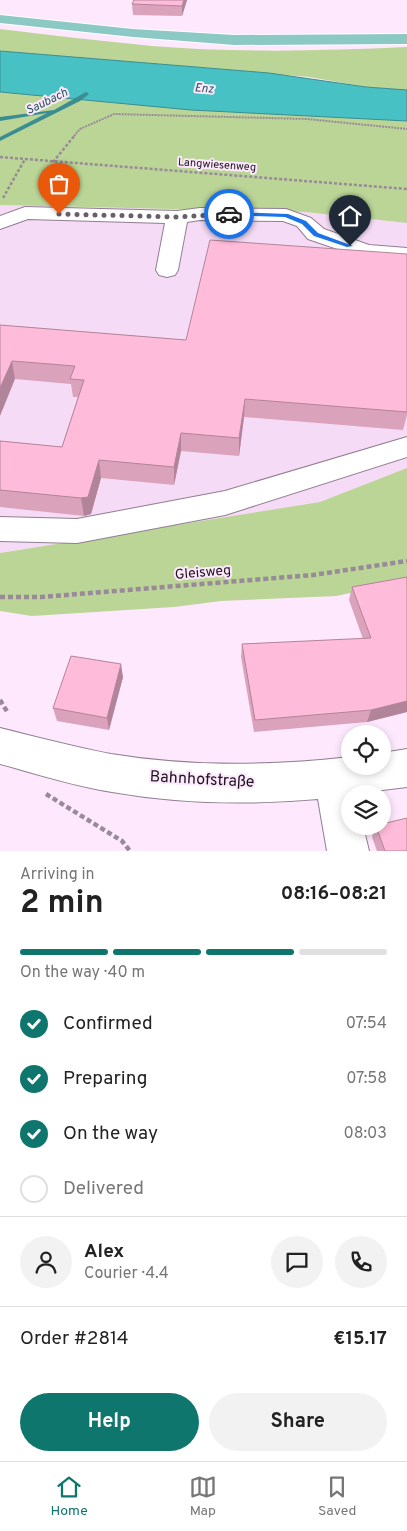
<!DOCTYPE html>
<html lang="en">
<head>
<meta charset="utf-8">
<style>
	body { margin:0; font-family:Overpass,sans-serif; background:#f2f2f2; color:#222; height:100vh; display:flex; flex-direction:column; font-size:19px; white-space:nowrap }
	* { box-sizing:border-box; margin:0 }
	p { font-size:16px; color:#767676 }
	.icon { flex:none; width:28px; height:28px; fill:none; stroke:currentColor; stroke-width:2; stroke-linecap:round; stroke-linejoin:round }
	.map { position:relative; height:851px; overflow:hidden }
	.sheet { display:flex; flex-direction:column; background:#fff; flex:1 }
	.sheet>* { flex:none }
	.controls { position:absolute; left:341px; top:725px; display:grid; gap:10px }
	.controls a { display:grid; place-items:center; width:50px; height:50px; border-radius:50%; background:#fff; box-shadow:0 2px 8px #0003; font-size:25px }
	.pin { position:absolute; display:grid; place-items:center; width:42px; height:42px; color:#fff; margin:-51px -21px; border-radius:50% 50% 50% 0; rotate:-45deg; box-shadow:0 0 5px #0007 }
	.pin .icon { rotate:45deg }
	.courier { position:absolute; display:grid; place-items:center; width:50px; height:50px; margin:-25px; border:4px solid #1a73e8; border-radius:50%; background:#fff; color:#222; box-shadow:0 1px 6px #0007 }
	.overview em { font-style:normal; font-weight:700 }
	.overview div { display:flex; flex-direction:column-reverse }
	.overview { display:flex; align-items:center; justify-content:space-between; height:85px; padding:0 20px }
	h1 { font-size:32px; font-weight:700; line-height:38px }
	.bar { display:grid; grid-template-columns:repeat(4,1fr); gap:8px 5px; align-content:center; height:60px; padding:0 20px }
	.bar i { height:6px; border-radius:4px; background:#e0e0e0 }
	.bar .current { background:#0f766e }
	.bar p { grid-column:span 4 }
	.line { display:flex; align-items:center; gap:12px; padding:0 20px; border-top:1px solid #e0e0e0 }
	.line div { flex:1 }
	.round { display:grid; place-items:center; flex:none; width:52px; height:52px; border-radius:26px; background:#f2f2f2 }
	ol { padding:0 20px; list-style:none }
	li { display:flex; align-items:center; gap:15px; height:55px }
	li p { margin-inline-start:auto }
	li .icon { padding:5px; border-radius:50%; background:#0f766e; color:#fff; stroke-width:4 }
	li:last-child { color:#767676 }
	li i { width:28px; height:28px; border:2px solid #e0e0e0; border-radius:50% }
	.cta { display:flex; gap:10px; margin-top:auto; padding:10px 20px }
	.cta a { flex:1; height:58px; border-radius:30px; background:#0f766e; color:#fff; font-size:20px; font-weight:700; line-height:58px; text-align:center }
	.cta a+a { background:#f2f2f2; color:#222 }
	.tab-bar { display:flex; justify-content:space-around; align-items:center; height:70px; border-top:1px solid #e0e0e0; background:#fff; font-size:14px; color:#767676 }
	.tab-bar a { display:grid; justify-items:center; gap:2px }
	.tab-bar .current { color:#0f766e }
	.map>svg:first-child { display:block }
	.built { fill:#f5dbf5 }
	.green { fill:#bbd597 }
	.water { fill:#48c1c4; stroke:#3a8d91 }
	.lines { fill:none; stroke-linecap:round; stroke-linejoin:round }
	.stream { fill:#3a8d91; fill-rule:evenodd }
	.minor-casing { stroke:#917e91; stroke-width:2 }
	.major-casing { stroke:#fff; stroke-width:2 }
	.path-far2 { stroke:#998a99; stroke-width:2; stroke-dasharray:2 1; stroke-linecap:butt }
	.path-far1 { stroke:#998a99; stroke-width:2.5; stroke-dasharray:3 2; stroke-linecap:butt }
	.path { stroke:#998a99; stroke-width:4.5; stroke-dasharray:5 3; stroke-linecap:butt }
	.minor { fill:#fff; fill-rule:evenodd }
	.major { fill:#8cc8c4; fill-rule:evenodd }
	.wall { fill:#dba2bb }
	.shaded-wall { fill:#b28499 }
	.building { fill:#ffbcda; stroke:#b28499 }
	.route { fill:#1a73e8 }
	.done { stroke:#6a5e6a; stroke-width:5; stroke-dasharray:0 9 }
	.labels { text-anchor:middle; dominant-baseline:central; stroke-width:4; stroke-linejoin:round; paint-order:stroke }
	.far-street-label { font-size:11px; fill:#1b141b; stroke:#fde8fd }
	.far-water-label { font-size:12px; font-style:italic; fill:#215455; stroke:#fde8fd }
	.street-label { font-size:14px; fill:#1b141b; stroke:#fde8fd }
	.near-street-label { font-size:16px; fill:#1b141b; stroke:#fde8fd }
</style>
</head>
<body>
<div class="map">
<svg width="407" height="851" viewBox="0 0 407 851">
	<rect width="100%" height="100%" fill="#fde8fd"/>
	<path class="built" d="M 0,205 L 305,212 L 407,223 L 407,468 L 320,502 L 0,553 Z"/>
	<g class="green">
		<path d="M 0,29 C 50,35 101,41 152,46 C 236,53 322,51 407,47 L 407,90 L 366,87 L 309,77 L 0,51 Z"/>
		<path d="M 0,92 L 407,121 L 407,223 L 305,212 L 0,205 Z"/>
		<path d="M 407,468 L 407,581 L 336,596 L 221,601 L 174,607 L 32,616 L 0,611 L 0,553 L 320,502 Z"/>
	</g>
	<path class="water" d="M 0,51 L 269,73 L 366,87 L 407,90 L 407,121 L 191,110 L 0,92 Z"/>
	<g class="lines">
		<path class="stream" d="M 86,92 L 89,94 L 80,101 L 0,141 L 0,137 L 47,113 L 0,121 L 0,117 L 54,110 Z"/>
		<g class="minor-casing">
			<g id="minor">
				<path d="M 25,207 L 177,211 L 200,208 L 286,209 L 311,218 L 324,229 L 369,245 L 407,248 L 407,262 L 358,256 L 308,239 L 297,226 L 283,221 L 200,220 L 187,222 L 178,270 L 175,275 L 167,277 L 159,275 L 156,270 L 165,223 L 28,219 L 0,229 L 0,216 Z"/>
				<path d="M 407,437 L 407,457 L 225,515 L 77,543 L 0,541 L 0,517 L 77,519 L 225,491 Z"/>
				<path d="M 0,728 C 37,737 74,747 111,754 C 190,767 271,766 350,757 L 350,766 L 382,766 L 382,753 L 407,749 L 407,787 L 350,794 L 350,826 L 363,826 L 369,851 L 327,851 L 318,799 C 249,805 180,804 112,792 C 74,786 37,774 0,764 Z"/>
			</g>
		</g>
		<g class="major-casing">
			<path id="major" d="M 0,15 L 133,29 L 234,35 L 407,34 L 407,44 L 234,45 L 133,37 L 0,23 Z"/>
		</g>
		<path class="path-far2" d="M 74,136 L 80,129 L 114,114 L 307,119 L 407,129"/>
		<g class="path-far1">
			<path d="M 0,157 L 407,189"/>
			<path d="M 53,162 L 75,135"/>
			<path d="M 3,198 L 25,159"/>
		</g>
		<g class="path">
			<path d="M 0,597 L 41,597 L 313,575 L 407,561"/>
			<path d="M 0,700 L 8,713"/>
			<path d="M 46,794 L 122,841 L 130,851"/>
		</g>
		<use href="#minor" class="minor"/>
		<use href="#major" class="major"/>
	</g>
	<g class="wall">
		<path d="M 187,0 L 182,16 L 133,15 L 132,4 Z"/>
		<path d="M 407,254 L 407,415 L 403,430 L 244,417 L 239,456 L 181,451 L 174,485 L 101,478 L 91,514 L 84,516 L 0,507 L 0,441 L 62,447 L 78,397 L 73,397 L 71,384 L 15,379 L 0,325 L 186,340 Z"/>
		<path d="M 407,577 L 407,712 L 367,722 L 254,732 L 241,657 L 242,644 L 363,639 L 349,600 L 352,587 Z"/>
		<path d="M 123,677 L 109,730 L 57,721 L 53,708 Z"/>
		<path d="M 376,826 L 407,851 L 377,851 L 372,837 Z"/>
	</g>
	<g class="shaded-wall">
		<path d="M 184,0 L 187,0 L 182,16 L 182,6 Z"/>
		<path d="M 12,361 L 15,379 L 0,416 L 0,388 Z"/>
		<path d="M 245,399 L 244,417 L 239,456 L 239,438 Z"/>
		<path d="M 181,433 L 181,451 L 174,485 L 174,467 Z"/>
		<path d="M 99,460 L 101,478 L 91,514 L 84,516 L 81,498 Z"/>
		<path d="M 121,664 L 123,677 L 109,730 L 107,718 Z"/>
		<path d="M 407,701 L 407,712 L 367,722 L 371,710 Z"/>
	</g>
	<g class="building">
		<path d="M 134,0 L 184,0 L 182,6 L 132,4 Z"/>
		<path d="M 210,240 L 407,254 L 407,412 L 245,399 L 239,438 L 181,433 L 174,467 L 99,460 L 88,497 L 81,498 L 0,490 L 0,441 L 62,447 L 84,380 L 70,379 L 75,366 L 12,361 L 0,388 L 0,325 L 186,340 Z"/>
		<path d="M 407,577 L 407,701 L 371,710 L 255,720 L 242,644 L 371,638 L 352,587 Z"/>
		<path d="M 71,656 L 121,664 L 107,718 L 53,708 Z"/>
		<path d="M 407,818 L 407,851 L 385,851 L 376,826 L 382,826 L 382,824 Z"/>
	</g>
	<path class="route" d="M 229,212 L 288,214 L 306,221 L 318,233 L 353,246 L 347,247 L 314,236 L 302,224 L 285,217 L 227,215 Z"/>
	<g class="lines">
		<path class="done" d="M 59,214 L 177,217 L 229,214"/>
	</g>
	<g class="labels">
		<g class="far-street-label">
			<text transform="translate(217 165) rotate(4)">Langwiesenweg</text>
		</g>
		<g class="far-water-label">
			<text transform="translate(204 89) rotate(5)">Enz</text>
			<text transform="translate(47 102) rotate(-26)">Saubach</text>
		</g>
		<g class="street-label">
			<text transform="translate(203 573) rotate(-5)">Gleisweg</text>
		</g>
		<g class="near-street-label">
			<text transform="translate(202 780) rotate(3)">Bahnhofstraße</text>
		</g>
	</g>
</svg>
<div class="controls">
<a><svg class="icon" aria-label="locate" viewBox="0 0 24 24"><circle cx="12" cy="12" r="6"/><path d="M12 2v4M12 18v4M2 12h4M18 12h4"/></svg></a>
<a><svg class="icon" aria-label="layers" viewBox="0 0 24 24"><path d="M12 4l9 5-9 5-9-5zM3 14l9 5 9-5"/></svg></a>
</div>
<div class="pin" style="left:59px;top:214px;background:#ea580c"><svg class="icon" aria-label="bag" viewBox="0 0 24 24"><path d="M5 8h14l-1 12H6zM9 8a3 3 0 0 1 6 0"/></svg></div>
<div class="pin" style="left:350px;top:246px;background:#1f2937"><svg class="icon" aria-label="home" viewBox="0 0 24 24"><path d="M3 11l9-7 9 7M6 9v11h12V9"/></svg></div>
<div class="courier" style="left:229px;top:214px"><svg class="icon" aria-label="car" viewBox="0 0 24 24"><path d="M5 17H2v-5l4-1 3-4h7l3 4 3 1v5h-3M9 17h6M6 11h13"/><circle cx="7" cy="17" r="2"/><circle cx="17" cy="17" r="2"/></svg></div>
</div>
<section class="sheet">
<div class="overview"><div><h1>2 min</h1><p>Arriving in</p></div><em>08:16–08:21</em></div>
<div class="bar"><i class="current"></i><i class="current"></i><i class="current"></i><i></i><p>On the way · 40 m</p></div>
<ol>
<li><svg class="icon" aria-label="check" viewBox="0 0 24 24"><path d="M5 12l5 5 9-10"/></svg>Confirmed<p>07:54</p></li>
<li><svg class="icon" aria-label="check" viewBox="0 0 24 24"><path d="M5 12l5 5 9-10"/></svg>Preparing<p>07:58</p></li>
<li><svg class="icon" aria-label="check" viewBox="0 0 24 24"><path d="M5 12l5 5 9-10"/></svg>On the way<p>08:03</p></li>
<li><i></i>Delivered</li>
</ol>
<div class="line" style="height:90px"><a class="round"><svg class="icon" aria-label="person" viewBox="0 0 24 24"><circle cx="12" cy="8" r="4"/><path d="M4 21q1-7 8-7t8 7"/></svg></a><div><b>Alex</b><p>Courier · 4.4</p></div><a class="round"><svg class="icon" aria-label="chat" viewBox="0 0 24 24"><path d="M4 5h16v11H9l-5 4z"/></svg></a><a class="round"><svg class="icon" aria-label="phone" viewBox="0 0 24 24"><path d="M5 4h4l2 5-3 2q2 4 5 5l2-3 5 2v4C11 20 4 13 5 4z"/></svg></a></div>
<div class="line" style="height:65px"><div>Order #2814</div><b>€15.17</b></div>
<div class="cta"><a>Help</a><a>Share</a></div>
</section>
<nav class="tab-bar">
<a class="current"><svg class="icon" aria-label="home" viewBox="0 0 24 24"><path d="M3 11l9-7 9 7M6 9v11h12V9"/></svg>Home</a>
<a><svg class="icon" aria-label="map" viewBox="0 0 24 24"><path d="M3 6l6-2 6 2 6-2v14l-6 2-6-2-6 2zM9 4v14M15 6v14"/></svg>Map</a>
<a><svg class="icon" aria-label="saved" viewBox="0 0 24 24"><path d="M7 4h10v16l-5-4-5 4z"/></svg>Saved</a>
</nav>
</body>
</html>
